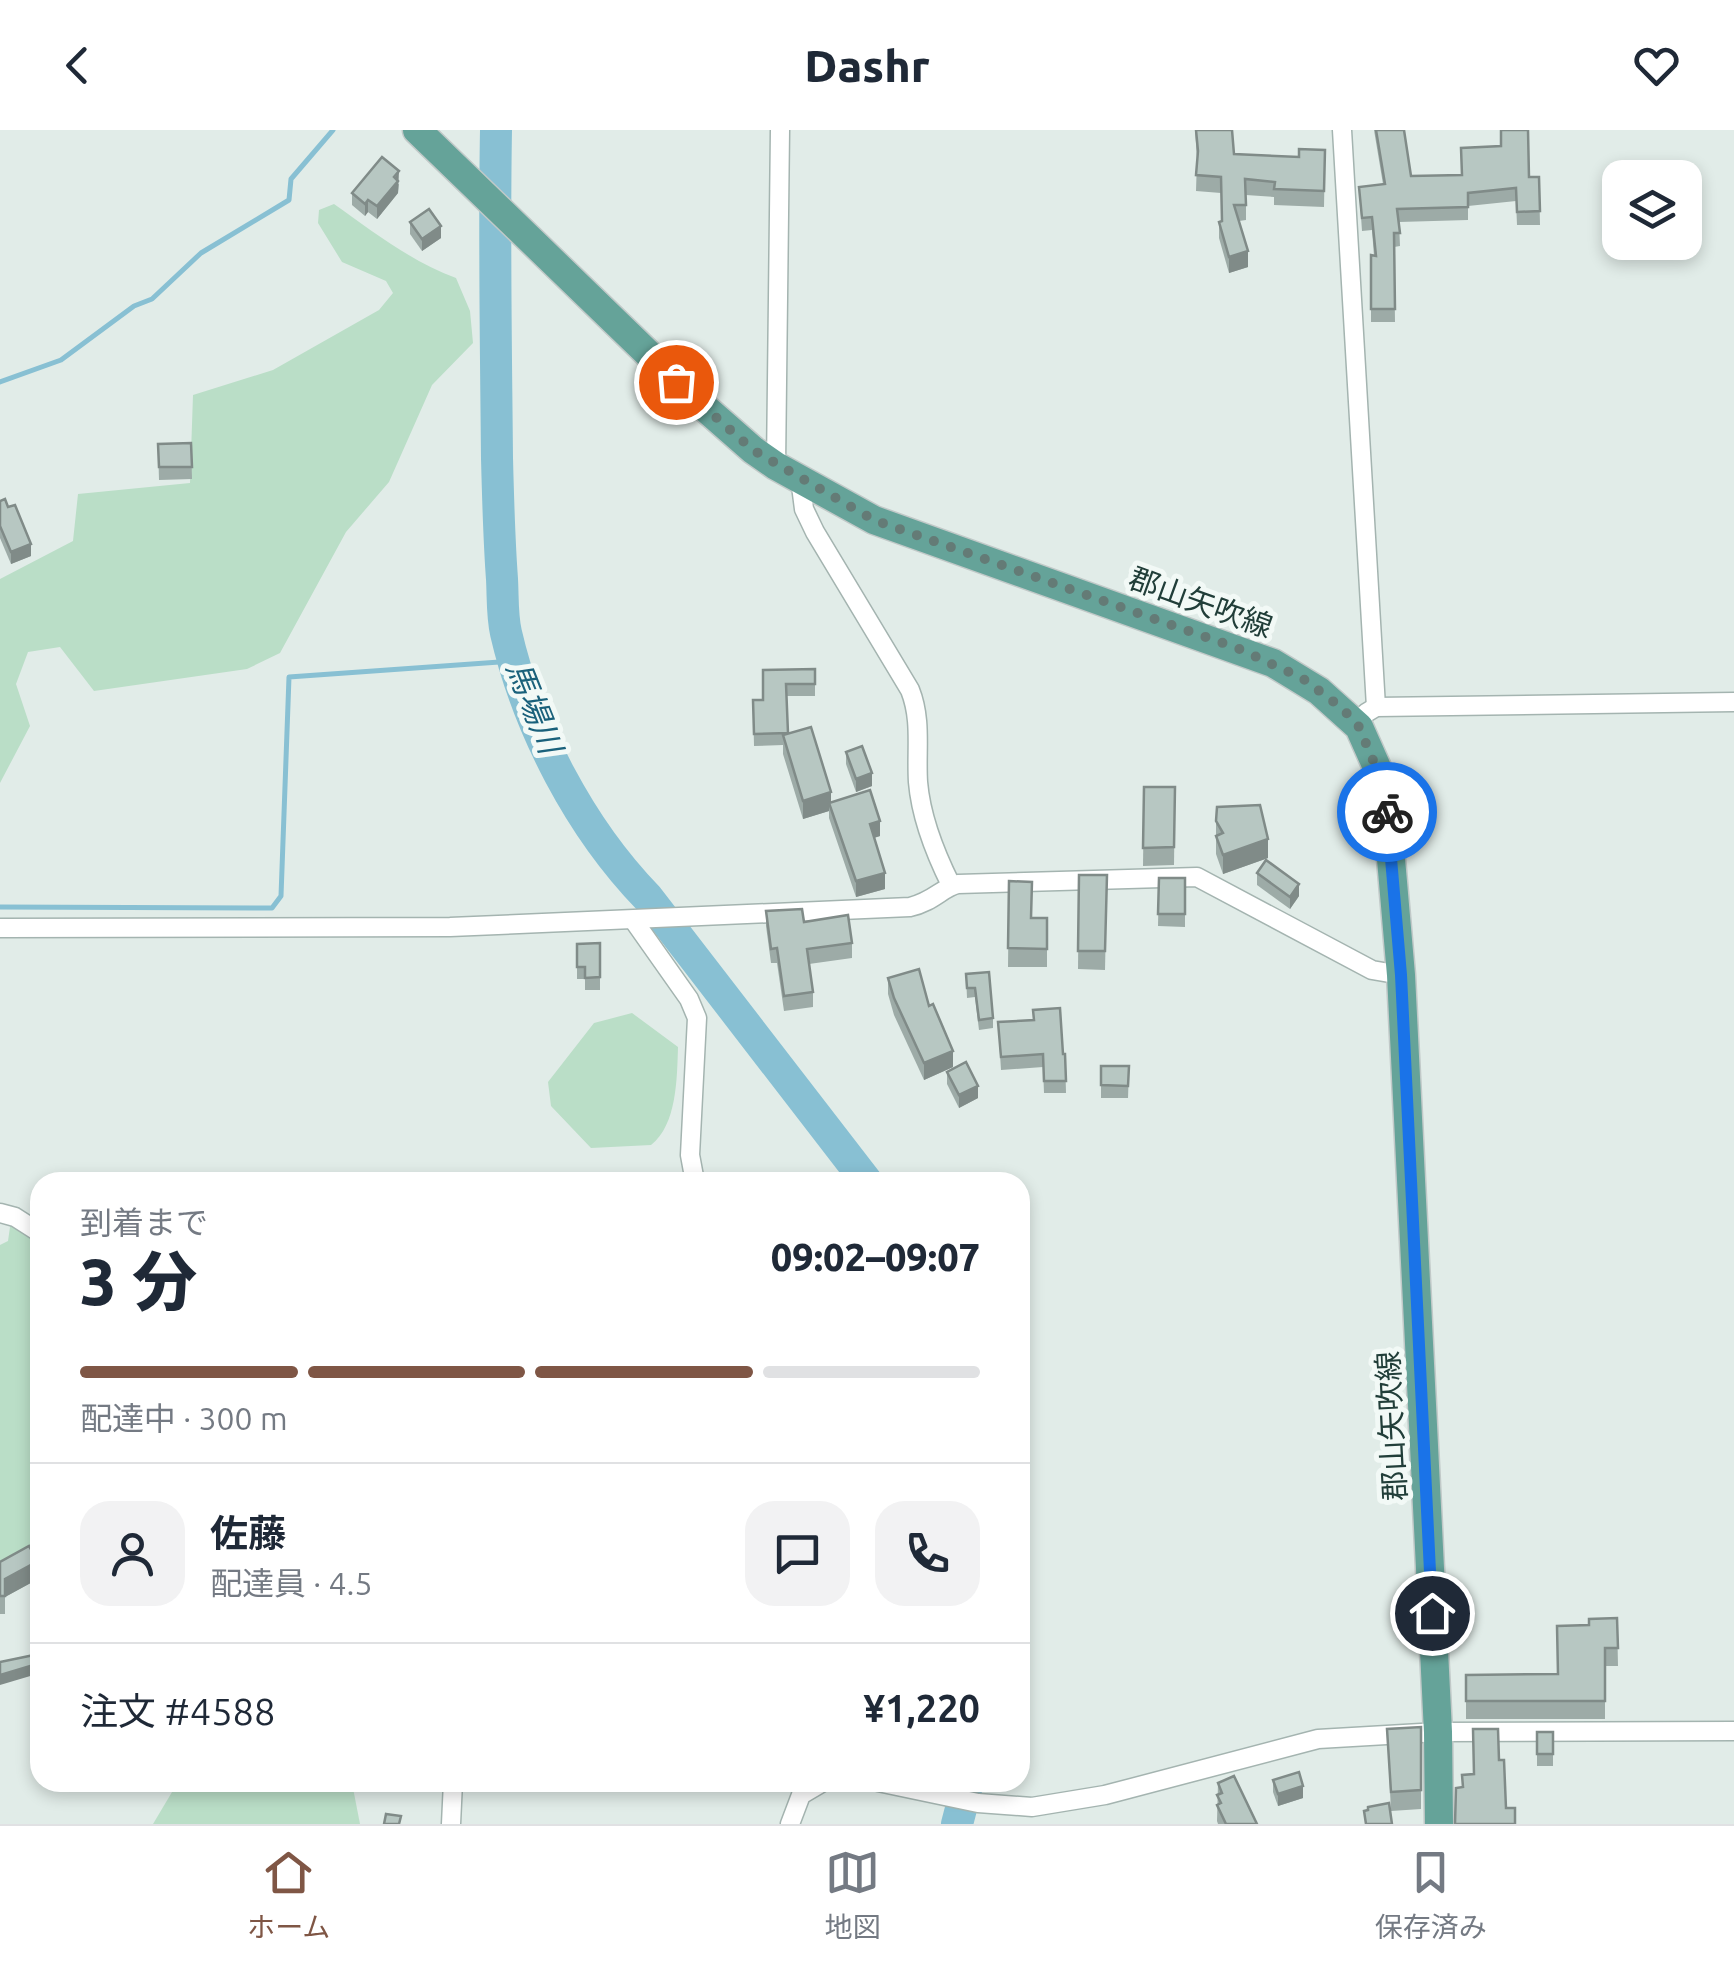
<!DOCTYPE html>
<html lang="ja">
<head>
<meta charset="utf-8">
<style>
	body { margin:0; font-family:Ubuntu,"Noto Sans JP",sans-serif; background:#f2f2f3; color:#1f2937; height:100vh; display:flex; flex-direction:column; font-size:38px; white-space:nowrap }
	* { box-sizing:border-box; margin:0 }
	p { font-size:32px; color:#747a83 }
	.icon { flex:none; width:55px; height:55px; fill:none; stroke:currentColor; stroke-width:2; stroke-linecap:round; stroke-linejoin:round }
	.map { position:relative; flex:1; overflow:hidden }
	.drawer { position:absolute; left:30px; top:1042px; width:1000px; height:620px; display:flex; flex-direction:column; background:#fff; border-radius:30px; box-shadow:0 5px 15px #0003 }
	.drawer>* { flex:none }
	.fabs { position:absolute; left:1602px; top:30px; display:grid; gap:20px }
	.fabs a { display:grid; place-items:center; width:100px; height:100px; border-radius:20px; background:#fff; box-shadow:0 5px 15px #0003; font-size:50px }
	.pin { position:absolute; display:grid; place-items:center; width:85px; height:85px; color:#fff; margin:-42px; border:5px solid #fff; border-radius:50%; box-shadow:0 2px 10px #0007 }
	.courier { position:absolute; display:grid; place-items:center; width:100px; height:100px; margin:-50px; border:8px solid #1a73e8; border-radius:50%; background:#fff; color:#222; box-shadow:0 2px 12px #0007 }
	.head em { font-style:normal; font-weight:800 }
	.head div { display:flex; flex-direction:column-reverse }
	.head { display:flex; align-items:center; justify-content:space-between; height:170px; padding:0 50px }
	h1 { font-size:65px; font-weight:800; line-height:75px }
	.bar { display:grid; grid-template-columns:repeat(4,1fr); gap:15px 10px; align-content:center; height:120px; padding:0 50px }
	.bar i { height:12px; border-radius:8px; background:#e0e1e3 }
	.bar .on { background:#7f5645 }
	.bar p { grid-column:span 4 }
	.line { display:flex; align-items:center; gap:25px; padding:0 50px; border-top:2px solid #e0e1e3 }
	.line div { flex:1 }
	.round { display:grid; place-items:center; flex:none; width:105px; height:105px; border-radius:30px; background:#f2f2f3 }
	header { display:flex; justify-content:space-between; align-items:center; height:130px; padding:0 50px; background:#fff; font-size:45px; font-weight:800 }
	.tabs { display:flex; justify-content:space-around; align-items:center; height:140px; border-top:2px solid #e0e1e3; background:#fff; font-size:28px; color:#747a83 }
	.tabs a { display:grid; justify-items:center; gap:5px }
	.tabs .on { color:#7f5645 }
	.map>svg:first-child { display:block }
	.green { fill:#badec7 }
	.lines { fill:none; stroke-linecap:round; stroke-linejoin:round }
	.stream { stroke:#88c0d3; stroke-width:5 }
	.river { stroke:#88c0d3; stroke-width:32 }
	.street-casing { stroke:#a4b4b0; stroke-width:21 }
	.primary-casing { stroke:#c1c9c8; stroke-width:31 }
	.street { stroke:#fff; stroke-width:18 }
	.primary { stroke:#65a399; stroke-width:28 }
	.wall { fill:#9daba7 }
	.shaded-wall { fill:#808b88 }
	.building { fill:#b7c7c2; stroke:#808b88; stroke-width:2.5 }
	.done { stroke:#647b76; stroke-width:10; stroke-dasharray:0 18 }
	.route { stroke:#1a73e8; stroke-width:12 }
	.labels { text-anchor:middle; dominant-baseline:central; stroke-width:10; stroke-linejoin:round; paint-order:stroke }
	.street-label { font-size:30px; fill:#213e39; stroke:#f2f9f6 }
	.water-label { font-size:32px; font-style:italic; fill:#1a617b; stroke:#f2f9f6 }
</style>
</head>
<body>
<header><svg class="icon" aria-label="back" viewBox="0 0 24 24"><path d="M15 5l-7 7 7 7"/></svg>Dashr<svg class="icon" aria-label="heart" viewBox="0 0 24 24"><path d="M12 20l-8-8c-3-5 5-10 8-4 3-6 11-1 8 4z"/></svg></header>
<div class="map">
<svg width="1734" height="1694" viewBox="0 0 1734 1694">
	<rect width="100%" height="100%" fill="#e1ece8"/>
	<g class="green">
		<path d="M 334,74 C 372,101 412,132 456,148 L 470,181 L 473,213 L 432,255 L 389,352 L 346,402 L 280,523 L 247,539 L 94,561 L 60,517 L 28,522 L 16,554 L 30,596 L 0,653 L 0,449 L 73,411 L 78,364 L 190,353 L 193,265 L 273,240 L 379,180 L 393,163 L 386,151 L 342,132 L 318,93 L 319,80 Z"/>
		<path d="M 632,883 L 678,917 C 677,948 677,995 651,1015 L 591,1018 L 551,976 L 548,952 L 594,893 Z"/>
		<path d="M 40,1081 L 40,1416 L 13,1443 L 0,1444 L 0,1115 L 8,1111 L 11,1090 Z"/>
		<path d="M 178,1652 L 352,1653 L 360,1694 L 153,1694 Z"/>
	</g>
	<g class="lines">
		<g class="stream">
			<path d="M 0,252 L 61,230 L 134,176 L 152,169 L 201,123 L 289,70 L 291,49 L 333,0"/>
			<path d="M 0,777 L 272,778 L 281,766 L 289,547 L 514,531"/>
		</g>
		<g class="river">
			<path d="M 496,0 C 494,109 496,218 497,328 C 498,368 499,409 502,449 C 503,467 502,486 506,503 C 528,598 580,698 648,768 L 867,1052"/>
			<path d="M 957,1694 L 968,1652"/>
		</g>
		<g class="street-casing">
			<g id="street">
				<path d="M 1342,0 L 1376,577"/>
				<path d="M 776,336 L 780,0"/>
				<path d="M 800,348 L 804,379 L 815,402 L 910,560 C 922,590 916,620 918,652 C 921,688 935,723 951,755"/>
				<path d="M 1366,583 L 1376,577 L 1734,572"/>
				<path d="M 634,791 L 689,869 L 697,888 L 690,1025 L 695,1052"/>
				<path d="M 0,798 L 450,797 L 910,777 C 933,772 943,757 958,754 L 1197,747 L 1372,840 L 1401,845"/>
				<path d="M 0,1083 L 15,1087 L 40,1103"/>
				<path d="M 878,1652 L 978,1673 L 1032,1677 L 1105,1665 L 1318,1609 L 1438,1602 L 1734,1601"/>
				<path d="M 451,1694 L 453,1652"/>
				<path d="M 790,1694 L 801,1665 L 823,1652"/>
			</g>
		</g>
		<g class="primary-casing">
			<path id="primary" d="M 417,0 L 696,270 L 753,320 L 776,336 L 874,390 L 1273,533 L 1319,561 L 1359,597 L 1379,642 L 1386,671 L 1401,845 L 1438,1602 L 1439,1694"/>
		</g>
		<use href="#street" class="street"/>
		<use href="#primary" class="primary"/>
	</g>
	<g class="wall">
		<path d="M 1195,0 L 1232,0 L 1234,24 L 1299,27 L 1325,20 L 1324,77 L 1274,75 L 1274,67 L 1246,65 L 1246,90 L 1239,91 L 1248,137 L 1229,143 L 1219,108 L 1219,92 L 1222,91 L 1221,63 L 1196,61 L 1197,29 Z"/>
		<path d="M 1374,0 L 1404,0 L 1411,46 L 1539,47 L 1540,95 L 1517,95 L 1516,71 L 1468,76 L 1468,90 L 1399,92 L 1400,116 L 1394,117 L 1395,192 L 1371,192 L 1371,125 L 1374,126 L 1372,100 L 1362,101 L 1359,57 L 1383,54 Z"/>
		<path d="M 399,54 L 398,63 L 377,89 L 368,82 L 365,86 L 352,75 L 352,63 Z"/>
		<path d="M 410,92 L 441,108 L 422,121 L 410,104 Z"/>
		<path d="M 191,313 L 192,349 L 159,350 L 158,314 Z"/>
		<path d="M 0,371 L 31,426 L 11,434 L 0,408 Z"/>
		<path d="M 815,539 L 815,566 L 787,566 L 788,604 L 831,672 L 880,706 L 874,708 L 885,759 L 856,767 L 829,688 L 829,681 L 803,689 L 783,624 L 783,615 L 754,616 L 753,570 L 763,570 L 763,540 Z"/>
		<path d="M 846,622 L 872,656 L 856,662 L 846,634 Z"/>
		<path d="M 1144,657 L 1175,657 L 1174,735 L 1143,736 Z"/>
		<path d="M 1216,691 L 1268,728 L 1223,744 L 1216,724 Z"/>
		<path d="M 1257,743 L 1299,766 L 1290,779 L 1257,755 Z"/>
		<path d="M 1079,745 L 1107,745 L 1105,840 L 1078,839 Z"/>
		<path d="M 1159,748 L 1185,748 L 1185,797 L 1158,796 Z"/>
		<path d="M 1009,751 L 1032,788 L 1047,788 L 1047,837 L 1008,837 Z"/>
		<path d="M 766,781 L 804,792 L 852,813 L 852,828 L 809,834 L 813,862 L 813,877 L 784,881 L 777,833 L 771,833 L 766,796 Z"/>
		<path d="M 600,813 L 600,860 L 585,860 L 585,849 L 577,849 L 577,814 Z"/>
		<path d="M 966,844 L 993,888 L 993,898 L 979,900 L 975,867 L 967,868 Z"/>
		<path d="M 888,848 L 929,876 L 953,937 L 924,950 L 894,885 L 888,864 Z"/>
		<path d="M 998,892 L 1065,924 L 1066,963 L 1044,963 L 1043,937 L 1001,940 Z"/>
		<path d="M 1101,936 L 1129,936 L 1128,968 L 1101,968 Z"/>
		<path d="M 947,942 L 978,968 L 959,978 L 947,954 Z"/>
		<path d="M 0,1432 L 38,1449 L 5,1467 L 5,1484 L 0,1484 Z"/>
		<path d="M 1617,1488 L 1618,1536 L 1605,1536 L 1605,1589 L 1466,1589 L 1466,1545 L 1557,1544 L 1589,1495 Z"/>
		<path d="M 1421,1597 L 1421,1679 L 1391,1681 L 1387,1599 Z"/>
		<rect x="1537" y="1602" width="16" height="34"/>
		<path d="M 1273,1650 L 1303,1668 L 1278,1676 L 1273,1662 Z"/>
		<path d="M 212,1652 L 238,1652 L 238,1659 L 213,1660 Z"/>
		<path d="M 1218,1653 L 1257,1694 L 1218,1694 L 1217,1691 Z"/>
	</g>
	<g class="shaded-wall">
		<path d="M 399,41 L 398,63 L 377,89 L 377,76 Z"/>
		<path d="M 368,70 L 368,82 L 365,86 L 365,74 Z"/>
		<path d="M 441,96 L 441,108 L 422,121 L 422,109 Z"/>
		<path d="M 1248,121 L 1248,137 L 1229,143 L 1229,127 Z"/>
		<path d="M 31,414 L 31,426 L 11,434 L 11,422 Z"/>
		<path d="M 872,643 L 872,656 L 856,662 L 856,649 Z"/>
		<path d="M 831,662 L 831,678 L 829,673 L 829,681 L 803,689 L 803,671 Z"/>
		<path d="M 880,691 L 880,706 L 870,709 L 870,694 Z"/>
		<path d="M 1268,709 L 1268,728 L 1223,744 L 1223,725 Z"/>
		<path d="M 885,743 L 885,759 L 856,767 L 856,751 Z"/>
		<path d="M 1299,754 L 1299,766 L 1290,779 L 1290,767 Z"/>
		<path d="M 953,921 L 953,937 L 924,950 L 924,933 Z"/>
		<path d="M 978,956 L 978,968 L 959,978 L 959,965 Z"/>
		<path d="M 38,1431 L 38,1449 L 5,1467 L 5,1449 Z"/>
		<path d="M 37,1534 L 37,1544 L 0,1555 L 0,1545 Z"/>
		<path d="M 381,1652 L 401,1652 L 381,1658 Z"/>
		<path d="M 1303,1656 L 1303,1668 L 1278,1676 L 1278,1664 Z"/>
	</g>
	<g class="building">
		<path d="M 1196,0 L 1232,0 L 1234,24 L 1299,27 L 1299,19 L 1325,20 L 1324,61 L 1274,59 L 1275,52 L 1245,49 L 1246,75 L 1234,75 L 1248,121 L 1229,127 L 1219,92 L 1222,91 L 1221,47 L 1196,45 L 1198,21 Z"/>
		<path d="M 1376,0 L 1404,0 L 1411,46 L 1462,45 L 1461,18 L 1501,16 L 1501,0 L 1528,0 L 1529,47 L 1539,47 L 1540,81 L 1517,82 L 1516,58 L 1468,63 L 1468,77 L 1397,79 L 1400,103 L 1394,103 L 1395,179 L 1371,179 L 1371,125 L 1376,126 L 1372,87 L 1362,88 L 1359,57 L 1385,54 Z"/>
		<path d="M 382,27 L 399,41 L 394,47 L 398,51 L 377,76 L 368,70 L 365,74 L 352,63 Z"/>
		<path d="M 429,79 L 441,96 L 422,109 L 410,92 Z"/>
		<path d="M 191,313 L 192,337 L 159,337 L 158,314 Z"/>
		<path d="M 5,369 L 8,377 L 15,375 L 31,414 L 11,422 L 0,396 L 0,371 Z"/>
		<path d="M 815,539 L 815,554 L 786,554 L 788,603 L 754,604 L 753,570 L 763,570 L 763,540 Z"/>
		<path d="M 811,597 L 831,662 L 803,671 L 783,605 Z"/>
		<path d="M 862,616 L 872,643 L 856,649 L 846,622 Z"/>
		<path d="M 1144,657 L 1175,657 L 1174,717 L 1143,718 Z"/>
		<path d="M 870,660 L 880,691 L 870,694 L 885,743 L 856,751 L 829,673 Z"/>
		<path d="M 1260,675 L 1268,709 L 1223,725 L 1216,706 L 1223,703 L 1216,691 L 1217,677 Z"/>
		<path d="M 1266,730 L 1299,754 L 1290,767 L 1257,743 Z"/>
		<path d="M 1079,745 L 1107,745 L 1105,821 L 1078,821 Z"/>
		<path d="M 1159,748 L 1185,748 L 1185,784 L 1158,784 Z"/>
		<path d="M 1009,751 L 1032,752 L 1031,788 L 1047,788 L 1047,819 L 1008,818 Z"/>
		<path d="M 802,779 L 804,792 L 848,785 L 852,813 L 807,819 L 813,862 L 784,866 L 777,818 L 771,819 L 766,781 Z"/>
		<path d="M 600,813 L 600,847 L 585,848 L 585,837 L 577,837 L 577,814 Z"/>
		<path d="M 919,839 L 929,876 L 933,874 L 953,921 L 924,933 L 894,868 L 888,848 Z"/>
		<path d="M 989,842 L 993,888 L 979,890 L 975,858 L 967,858 L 966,844 Z"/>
		<path d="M 1060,878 L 1063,924 L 1065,924 L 1066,951 L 1044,951 L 1043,924 L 1001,927 L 998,892 L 1034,890 L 1033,880 Z"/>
		<path d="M 966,932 L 978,956 L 959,965 L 947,942 Z"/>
		<path d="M 1101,936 L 1129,936 L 1128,956 L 1101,955 Z"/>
		<path d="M 29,1416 L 38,1431 L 5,1449 L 5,1466 L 0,1466 L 0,1432 Z"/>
		<path d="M 1617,1488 L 1618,1518 L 1605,1518 L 1605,1571 L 1466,1571 L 1466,1545 L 1558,1544 L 1557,1496 L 1589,1495 L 1589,1489 Z"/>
		<path d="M 34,1525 L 37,1534 L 0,1545 L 0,1532 Z"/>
		<path d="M 1421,1597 L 1421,1660 L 1391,1662 L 1387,1599 Z"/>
		<path d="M 1473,1599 L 1498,1599 L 1499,1630 L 1504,1630 L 1506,1678 L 1515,1678 L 1515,1694 L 1455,1694 L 1456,1658 L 1463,1657 L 1462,1645 L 1474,1644 Z"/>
		<rect x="1537" y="1602" width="16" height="22"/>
		<path d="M 1299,1642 L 1303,1656 L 1278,1664 L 1273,1650 Z"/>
		<path d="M 1234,1646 L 1257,1694 L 1226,1694 L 1217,1675 L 1221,1673 L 1217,1665 L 1222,1663 L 1218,1653 Z"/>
		<path d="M 1389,1673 L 1392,1694 L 1366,1694 L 1364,1681 L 1368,1680 L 1368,1677 Z"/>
		<path d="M 386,1684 L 401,1686 L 399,1694 L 384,1694 Z"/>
	</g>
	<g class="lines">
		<path class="done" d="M 676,252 L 753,320 L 874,390 L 1237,518 L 1302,548 L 1342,578 L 1359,597 L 1378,642 L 1387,682"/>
		<path class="route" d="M 1387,682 L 1401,845 L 1432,1483"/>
	</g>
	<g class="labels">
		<g class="street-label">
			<text transform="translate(1201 472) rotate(20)">郡山矢吹線</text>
			<text transform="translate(1391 1296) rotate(-93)">郡山矢吹線</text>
		</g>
		<g class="water-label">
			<text transform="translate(535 577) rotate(68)">馬場川</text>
		</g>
	</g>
</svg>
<div class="fabs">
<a><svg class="icon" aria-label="layers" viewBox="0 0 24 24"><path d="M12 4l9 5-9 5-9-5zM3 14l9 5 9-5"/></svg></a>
</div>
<div class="pin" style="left:676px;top:252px;background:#ea580c"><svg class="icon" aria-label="bag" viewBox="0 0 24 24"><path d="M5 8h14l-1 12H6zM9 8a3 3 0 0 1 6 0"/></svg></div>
<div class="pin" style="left:1432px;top:1483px;background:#1f2937"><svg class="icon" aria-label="home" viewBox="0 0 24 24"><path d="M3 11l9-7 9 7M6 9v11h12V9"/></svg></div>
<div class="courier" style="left:1387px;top:682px"><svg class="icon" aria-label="bike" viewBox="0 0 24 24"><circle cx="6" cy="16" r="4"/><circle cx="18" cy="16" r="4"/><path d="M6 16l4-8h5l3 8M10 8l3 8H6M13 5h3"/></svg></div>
<section class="drawer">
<div class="head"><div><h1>3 分</h1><p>到着まで</p></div><em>09:02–09:07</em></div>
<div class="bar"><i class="on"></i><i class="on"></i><i class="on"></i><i></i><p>配達中 · 300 m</p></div>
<div class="line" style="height:180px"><a class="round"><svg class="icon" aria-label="person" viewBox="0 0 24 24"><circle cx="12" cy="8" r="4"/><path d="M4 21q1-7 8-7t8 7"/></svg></a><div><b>佐藤</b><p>配達員 · 4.5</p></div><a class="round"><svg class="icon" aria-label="chat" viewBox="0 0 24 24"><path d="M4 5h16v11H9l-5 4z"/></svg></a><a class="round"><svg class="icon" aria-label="phone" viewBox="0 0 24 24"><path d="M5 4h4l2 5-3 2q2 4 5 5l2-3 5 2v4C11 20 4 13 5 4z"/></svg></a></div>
<div class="line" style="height:130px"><div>注文 #4588</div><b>¥1,220</b></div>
</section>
</div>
<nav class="tabs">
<a class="on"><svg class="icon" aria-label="home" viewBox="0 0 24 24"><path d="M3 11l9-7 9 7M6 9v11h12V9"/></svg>ホーム</a>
<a><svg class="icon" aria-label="map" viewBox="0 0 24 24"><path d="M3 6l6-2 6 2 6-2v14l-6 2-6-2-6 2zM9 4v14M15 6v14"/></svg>地図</a>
<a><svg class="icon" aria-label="saved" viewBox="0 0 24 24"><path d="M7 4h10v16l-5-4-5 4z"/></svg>保存済み</a>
</nav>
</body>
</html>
